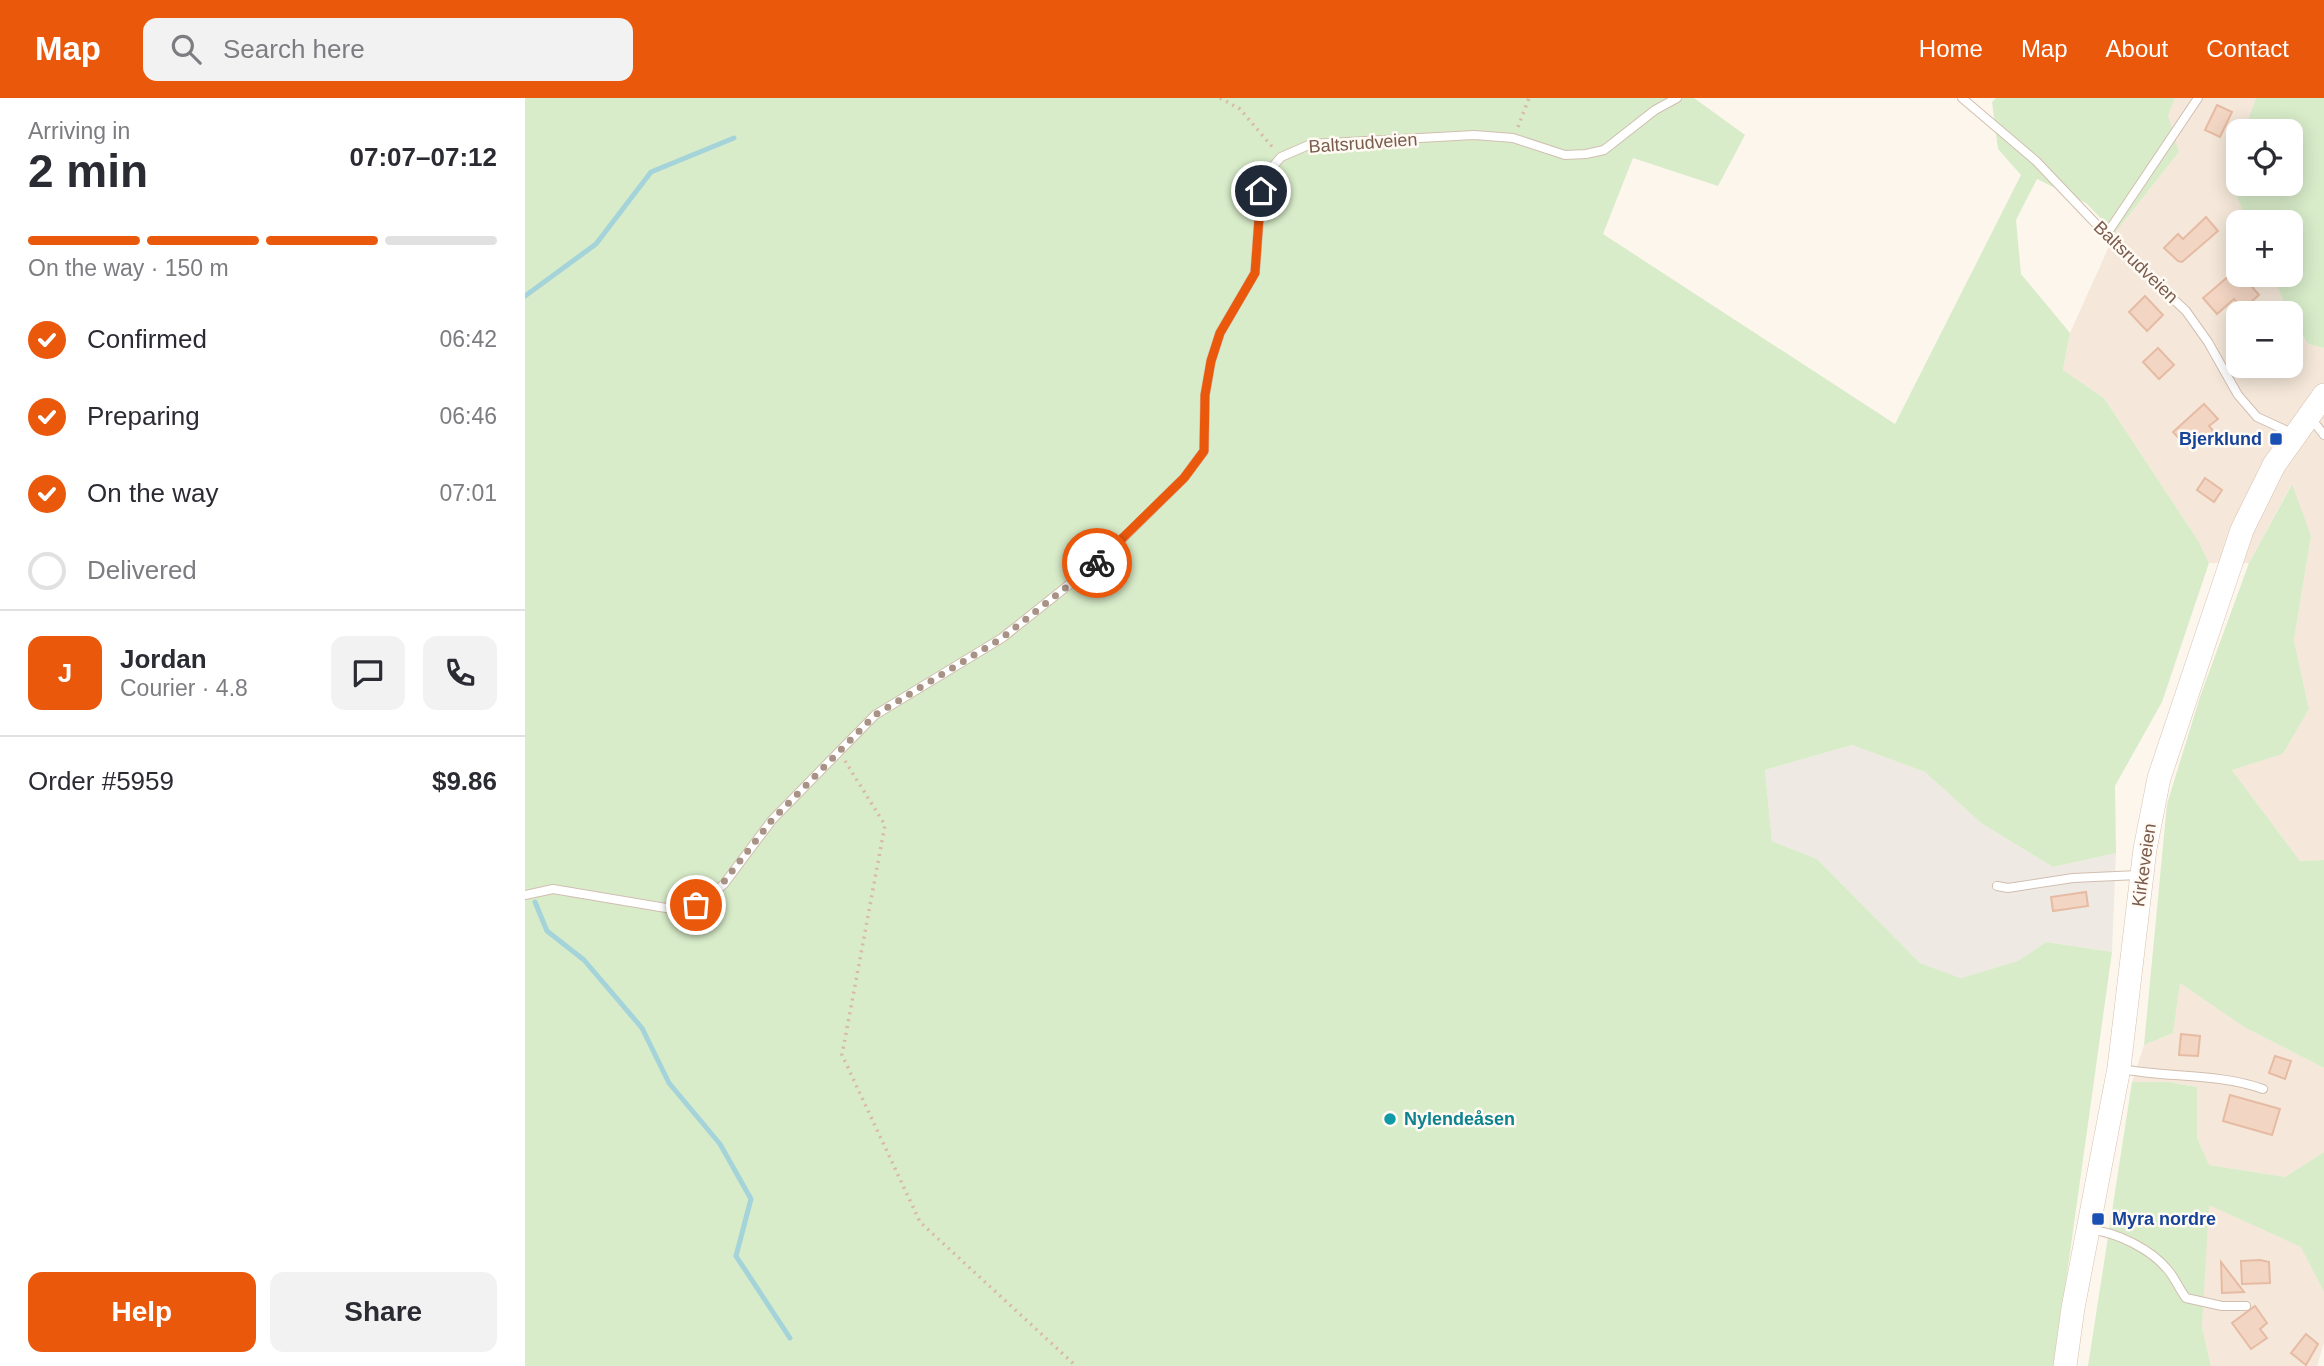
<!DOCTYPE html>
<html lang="en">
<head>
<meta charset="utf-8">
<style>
	body { margin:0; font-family:Helvetica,sans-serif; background:#f2f2f3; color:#2b2b33; height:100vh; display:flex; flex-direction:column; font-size:26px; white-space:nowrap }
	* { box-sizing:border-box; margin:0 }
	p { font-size:23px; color:#7c7c81 }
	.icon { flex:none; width:38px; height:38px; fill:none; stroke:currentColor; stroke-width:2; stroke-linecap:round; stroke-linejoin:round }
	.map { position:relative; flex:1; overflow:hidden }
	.side { display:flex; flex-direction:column; background:#fff; width:525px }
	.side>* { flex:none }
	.controls { position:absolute; left:1701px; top:21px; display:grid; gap:14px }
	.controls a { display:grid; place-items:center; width:77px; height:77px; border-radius:14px; background:#fff; box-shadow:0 4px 18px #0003; font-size:35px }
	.pin { position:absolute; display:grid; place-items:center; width:60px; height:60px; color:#fff; margin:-30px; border:4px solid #fff; border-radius:50%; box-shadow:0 2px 7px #0007 }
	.courier { position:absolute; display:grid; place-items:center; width:70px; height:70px; margin:-35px; border:5px solid #ea580c; border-radius:50%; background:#fff; color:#222; box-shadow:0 2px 9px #0007 }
	.head em { font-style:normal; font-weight:700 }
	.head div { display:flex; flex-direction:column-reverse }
	.head { display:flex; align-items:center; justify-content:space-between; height:119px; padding:0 28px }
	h1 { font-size:46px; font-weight:700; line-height:52px }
	.bar { display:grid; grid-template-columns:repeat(4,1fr); gap:10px 7px; align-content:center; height:84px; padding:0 28px }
	.bar i { height:9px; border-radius:5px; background:#e1e1e2 }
	.bar .current { background:#ea580c }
	.bar p { grid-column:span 4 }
	.line { display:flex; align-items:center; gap:18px; padding:0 28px; border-top:2px solid #e1e1e2 }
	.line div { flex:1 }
	.round { display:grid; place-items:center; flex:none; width:74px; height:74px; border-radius:14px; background:#f2f2f3 }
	ol { padding:0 28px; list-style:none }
	li { display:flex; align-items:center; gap:21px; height:77px }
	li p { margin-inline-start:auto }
	li .icon { padding:7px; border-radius:50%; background:#ea580c; color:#fff; stroke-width:4 }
	li:last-child { color:#7c7c81 }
	li i { width:38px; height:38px; border:4px solid #e1e1e2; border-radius:50% }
	.cta { display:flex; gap:14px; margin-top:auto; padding:14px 28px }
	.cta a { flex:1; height:80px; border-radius:14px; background:#ea580c; color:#fff; font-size:28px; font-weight:700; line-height:80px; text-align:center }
	.cta a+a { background:#f2f2f3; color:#2b2b33 }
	header { display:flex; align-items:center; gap:42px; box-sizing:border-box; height:98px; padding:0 35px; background:#ea580c; color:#fff }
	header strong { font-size:33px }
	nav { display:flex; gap:38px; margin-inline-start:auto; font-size:24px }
	.search { width:490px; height:63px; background:#f2f2f3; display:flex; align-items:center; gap:18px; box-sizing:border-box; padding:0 24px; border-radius:14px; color:#7c7c81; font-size:26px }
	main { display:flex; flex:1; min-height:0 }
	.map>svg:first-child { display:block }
	.residential { fill:#f5e8da }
	.industrial { fill:#efe9e4 }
	.green { fill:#d8ecc9 }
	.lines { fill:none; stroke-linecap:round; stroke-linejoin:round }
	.stream { stroke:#a5d3da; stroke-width:5 }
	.building { fill:#f3d5c3; stroke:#e6bba3; stroke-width:2 }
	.lane-casing { stroke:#d1beb0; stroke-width:10 }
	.secondary-casing { stroke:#d6c0b0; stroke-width:24 }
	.path { stroke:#d9b8a5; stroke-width:3.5; stroke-dasharray:2 5; stroke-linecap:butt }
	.lane { stroke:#fff; stroke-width:8 }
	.secondary { stroke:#fff; stroke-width:23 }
	.done { stroke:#a89285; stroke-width:7; stroke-dasharray:0 12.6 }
	.route { stroke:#ea580c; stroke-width:9 }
	.transit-dot { fill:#1a4fb4; stroke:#fffaf3; stroke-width:2.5 }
	.culture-dot { fill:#0f9aa8; stroke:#fffaf3; stroke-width:2.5 }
	.labels { text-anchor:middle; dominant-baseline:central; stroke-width:5; stroke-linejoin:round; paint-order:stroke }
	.street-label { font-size:18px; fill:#7a5c4d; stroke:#fffaf3 }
	.transit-label { font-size:18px; font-weight:bold; fill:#164399; stroke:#fffaf3; text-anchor:end }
	.culture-label { font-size:18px; font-weight:bold; fill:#0d838f; stroke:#fffaf3; text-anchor:start }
</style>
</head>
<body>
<header>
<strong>Map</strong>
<div class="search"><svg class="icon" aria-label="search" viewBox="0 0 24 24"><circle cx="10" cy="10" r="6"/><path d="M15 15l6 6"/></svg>Search here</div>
<nav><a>Home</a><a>Map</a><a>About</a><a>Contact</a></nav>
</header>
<main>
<section class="side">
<div class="head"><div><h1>2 min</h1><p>Arriving in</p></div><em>07:07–07:12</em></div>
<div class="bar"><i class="current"></i><i class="current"></i><i class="current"></i><i></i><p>On the way · 150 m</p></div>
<ol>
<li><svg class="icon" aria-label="check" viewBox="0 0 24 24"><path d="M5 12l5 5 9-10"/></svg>Confirmed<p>06:42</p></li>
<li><svg class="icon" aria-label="check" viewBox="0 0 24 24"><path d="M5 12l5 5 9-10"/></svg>Preparing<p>06:46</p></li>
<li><svg class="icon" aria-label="check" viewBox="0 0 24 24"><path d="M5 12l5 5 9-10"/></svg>On the way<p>07:01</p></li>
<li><i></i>Delivered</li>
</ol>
<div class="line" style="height:126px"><b class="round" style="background:#ea580c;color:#fff">J</b><div><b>Jordan</b><p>Courier · 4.8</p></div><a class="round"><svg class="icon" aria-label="chat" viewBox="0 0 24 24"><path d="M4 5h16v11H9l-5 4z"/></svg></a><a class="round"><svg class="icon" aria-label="phone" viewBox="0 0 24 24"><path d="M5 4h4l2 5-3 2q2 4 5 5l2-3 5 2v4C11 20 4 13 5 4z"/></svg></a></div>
<div class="line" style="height:91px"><div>Order #5959</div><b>$9.86</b></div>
<div class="cta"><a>Help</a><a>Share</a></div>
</section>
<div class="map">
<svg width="1799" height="1268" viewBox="0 0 1799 1268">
	<rect width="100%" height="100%" fill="#fdf6ec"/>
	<g class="residential">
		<path d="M 1650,0 L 1731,0 L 1719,33 L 1713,33 L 1710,95 L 1723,124 L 1713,124 L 1713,177 L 1747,177 L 1764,215 L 1713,215 L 1713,268 L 1766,268 L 1766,218 L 1783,246 L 1799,250 L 1799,762 L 1775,763 L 1707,672 L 1758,656 L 1784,611 L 1769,542 L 1786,438 L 1766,387 L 1724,465 L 1684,465 L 1674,444 L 1579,300 L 1538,272 L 1545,235 L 1590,135 L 1654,54 L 1642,16 Z"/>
		<path d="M 1654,884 L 1719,929 L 1799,970 L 1799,1054 L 1760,1079 L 1683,1067 L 1672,1040 L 1672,989 L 1644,984 L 1607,984 L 1619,947 L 1648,935 Z"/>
		<path d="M 1683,1106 L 1777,1149 L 1799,1194 L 1799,1245 L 1792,1268 L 1686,1268 L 1677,1229 Z"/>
	</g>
	<path class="industrial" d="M 1327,647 L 1400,674 L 1456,725 L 1528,769 L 1591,755 L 1587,854 L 1521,844 L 1494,863 L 1436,880 L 1395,865 L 1292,761 L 1247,743 L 1240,672 Z"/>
	<g class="green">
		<path d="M 0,0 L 1169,0 L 1220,37 L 1193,88 L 1108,60 L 1078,136 L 1370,326 L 1496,77 L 1473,51 L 1467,4 L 1471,0 L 1650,0 L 1643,17 L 1654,54 L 1590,135 L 1561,105 L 1512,81 L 1491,122 L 1496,176 L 1545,235 L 1538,272 L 1579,300 L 1674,444 L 1684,465 L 1637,604 L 1590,688 L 1591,755 L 1528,769 L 1456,725 L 1400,674 L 1327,647 L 1240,672 L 1247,743 L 1292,761 L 1395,865 L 1436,880 L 1493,863 L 1521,844 L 1587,854 L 1541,1183 L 1534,1268 L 0,1268 Z"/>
		<path d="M 1731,0 L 1799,0 L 1799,250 L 1783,246 L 1764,215 L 1747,177 L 1766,177 L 1766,124 L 1723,124 L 1710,95 L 1713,68 L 1713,86 L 1766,86 L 1766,33 L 1719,33 Z"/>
		<path d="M 1767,386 L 1786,438 L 1769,542 L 1784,611 L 1758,656 L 1707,672 L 1775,763 L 1799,762 L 1799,970 L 1719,929 L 1655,885 L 1648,935 L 1619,947 L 1642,706 L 1675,599 L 1724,465 Z"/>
		<path d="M 1607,984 L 1644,984 L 1672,989 L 1672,1040 L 1684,1067 L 1760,1079 L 1799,1054 L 1799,1194 L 1776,1149 L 1684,1107 L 1677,1229 L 1686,1268 L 1563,1268 Z"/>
	</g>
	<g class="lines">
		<g class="stream">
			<path d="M 0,198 L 71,146 L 126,74 L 209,40"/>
			<path d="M 10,804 L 22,833 L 59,862 L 117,930 L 144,985 L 195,1046 L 226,1101 L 211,1158 L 265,1240"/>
		</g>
	</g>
	<g class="building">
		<path d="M 1692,7 L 1707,14 L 1695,39 L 1680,32 Z"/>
		<path d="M 1681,119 L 1693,133 L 1657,164 L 1653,163 L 1639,150 L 1653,136 L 1658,141 Z"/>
		<path d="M 1712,171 L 1713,177 L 1717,177 L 1734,197 L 1718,211 L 1709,201 L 1692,216 L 1678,200 Z"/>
		<path d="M 1620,198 L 1638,217 L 1622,233 L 1604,214 Z"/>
		<path d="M 1633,250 L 1649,267 L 1634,281 L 1618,264 Z"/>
		<path d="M 1679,306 L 1693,321 L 1684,328 L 1691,336 L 1679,348 L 1672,340 L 1662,349 L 1648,334 Z"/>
		<path d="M 1680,380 L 1697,392 L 1689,404 L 1672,392 Z"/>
		<path d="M 1561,794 L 1563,808 L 1528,813 L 1526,799 Z"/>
		<path d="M 1656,936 L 1675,938 L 1673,958 L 1654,957 Z"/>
		<path d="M 1750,958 L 1766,963 L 1760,981 L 1744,975 Z"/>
		<path d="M 1705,997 L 1755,1011 L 1747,1037 L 1698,1023 Z"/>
		<path d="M 1735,1162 L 1744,1164 L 1745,1185 L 1717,1186 L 1716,1163 Z"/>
		<path d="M 1696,1164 L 1719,1194 L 1697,1195 Z"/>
		<path d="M 1730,1208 L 1742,1225 L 1735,1231 L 1742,1240 L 1726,1251 L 1707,1225 Z"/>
		<path d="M 1781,1236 L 1793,1246 L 1781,1267 L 1766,1255 Z"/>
	</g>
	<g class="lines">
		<g class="lane-casing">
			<g id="lane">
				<path d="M 1437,0 L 1511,63 L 1594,150 L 1661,213 L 1683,244 L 1713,297 L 1732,319 L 1769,336"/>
				<path d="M 1581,137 L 1673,0"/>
				<path d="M 1785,319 L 1799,337"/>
				<path d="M 1472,788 L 1483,790 L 1548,780 L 1613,777"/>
				<path d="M 0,797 L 28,791 L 147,811 L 178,804 L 199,786 L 247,722 L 350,617 L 477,540 L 580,458 L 659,380 L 679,353 L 680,297 L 686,263 L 695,235 L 730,175 L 736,93 L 742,75 L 756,59 L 786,46 L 949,37 L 988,40 L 1040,57 L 1061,56 L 1079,52 L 1130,12 L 1152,0"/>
				<path d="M 1597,971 C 1643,980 1693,975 1738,991"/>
				<path d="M 1566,1132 C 1592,1134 1627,1152 1643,1172 C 1650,1180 1654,1191 1661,1200 L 1697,1208 L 1721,1208"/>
			</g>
		</g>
		<g class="secondary-casing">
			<path id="secondary" d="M 1540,1268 L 1548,1210 L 1594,970 L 1620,751 L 1634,680 L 1717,432 L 1749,367 L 1799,297"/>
		</g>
		<g class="path">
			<path d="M 695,0 L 715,11 L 749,51"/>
			<path d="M 993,29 L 1004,0"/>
			<path d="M 320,663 L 360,727 L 317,957 L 395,1124 L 551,1268"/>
		</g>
		<use href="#lane" class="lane"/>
		<use href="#secondary" class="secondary"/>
	</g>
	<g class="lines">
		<path class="done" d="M 171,807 L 190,795 L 247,722 L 350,617 L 477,540 L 572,465"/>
		<path class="route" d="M 572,465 L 659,380 L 679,353 L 680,297 L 686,263 L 695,235 L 730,175 L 736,93"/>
	</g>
	<g class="transit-dot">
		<rect x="1744" y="334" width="14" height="14" rx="3.5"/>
		<rect x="1566" y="1114" width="14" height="14" rx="3.5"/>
	</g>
	<circle class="culture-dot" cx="865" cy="1021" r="7"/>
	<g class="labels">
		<g class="street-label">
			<text transform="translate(838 45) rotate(-4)">Baltsrudveien</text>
			<text transform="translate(1611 164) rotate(44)">Baltsrudveien</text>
			<text transform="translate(1619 767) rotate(-82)">Kirkeveien</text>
		</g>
		<g class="transit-label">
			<text x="1737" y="341">Bjerklund</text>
			<text x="1587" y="1121" text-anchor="start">Myra nordre</text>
		</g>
		<g class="culture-label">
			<text x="879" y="1021">Nylendeåsen</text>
		</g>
	</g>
</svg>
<div class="controls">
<a><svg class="icon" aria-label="locate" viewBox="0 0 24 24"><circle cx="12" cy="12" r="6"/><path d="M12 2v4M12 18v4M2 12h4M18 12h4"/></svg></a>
<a>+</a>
<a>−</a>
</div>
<div class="pin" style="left:171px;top:807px;background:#ea580c"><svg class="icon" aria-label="bag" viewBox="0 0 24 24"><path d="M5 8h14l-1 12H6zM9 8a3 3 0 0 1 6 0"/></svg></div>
<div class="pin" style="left:736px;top:93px;background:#1f2937"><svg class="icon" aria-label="home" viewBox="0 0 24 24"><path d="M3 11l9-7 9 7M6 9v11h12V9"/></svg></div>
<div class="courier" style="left:572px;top:465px"><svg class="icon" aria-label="bike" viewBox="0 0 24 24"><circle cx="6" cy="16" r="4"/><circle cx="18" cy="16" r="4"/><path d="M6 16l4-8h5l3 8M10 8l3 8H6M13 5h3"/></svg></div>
</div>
</main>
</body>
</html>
